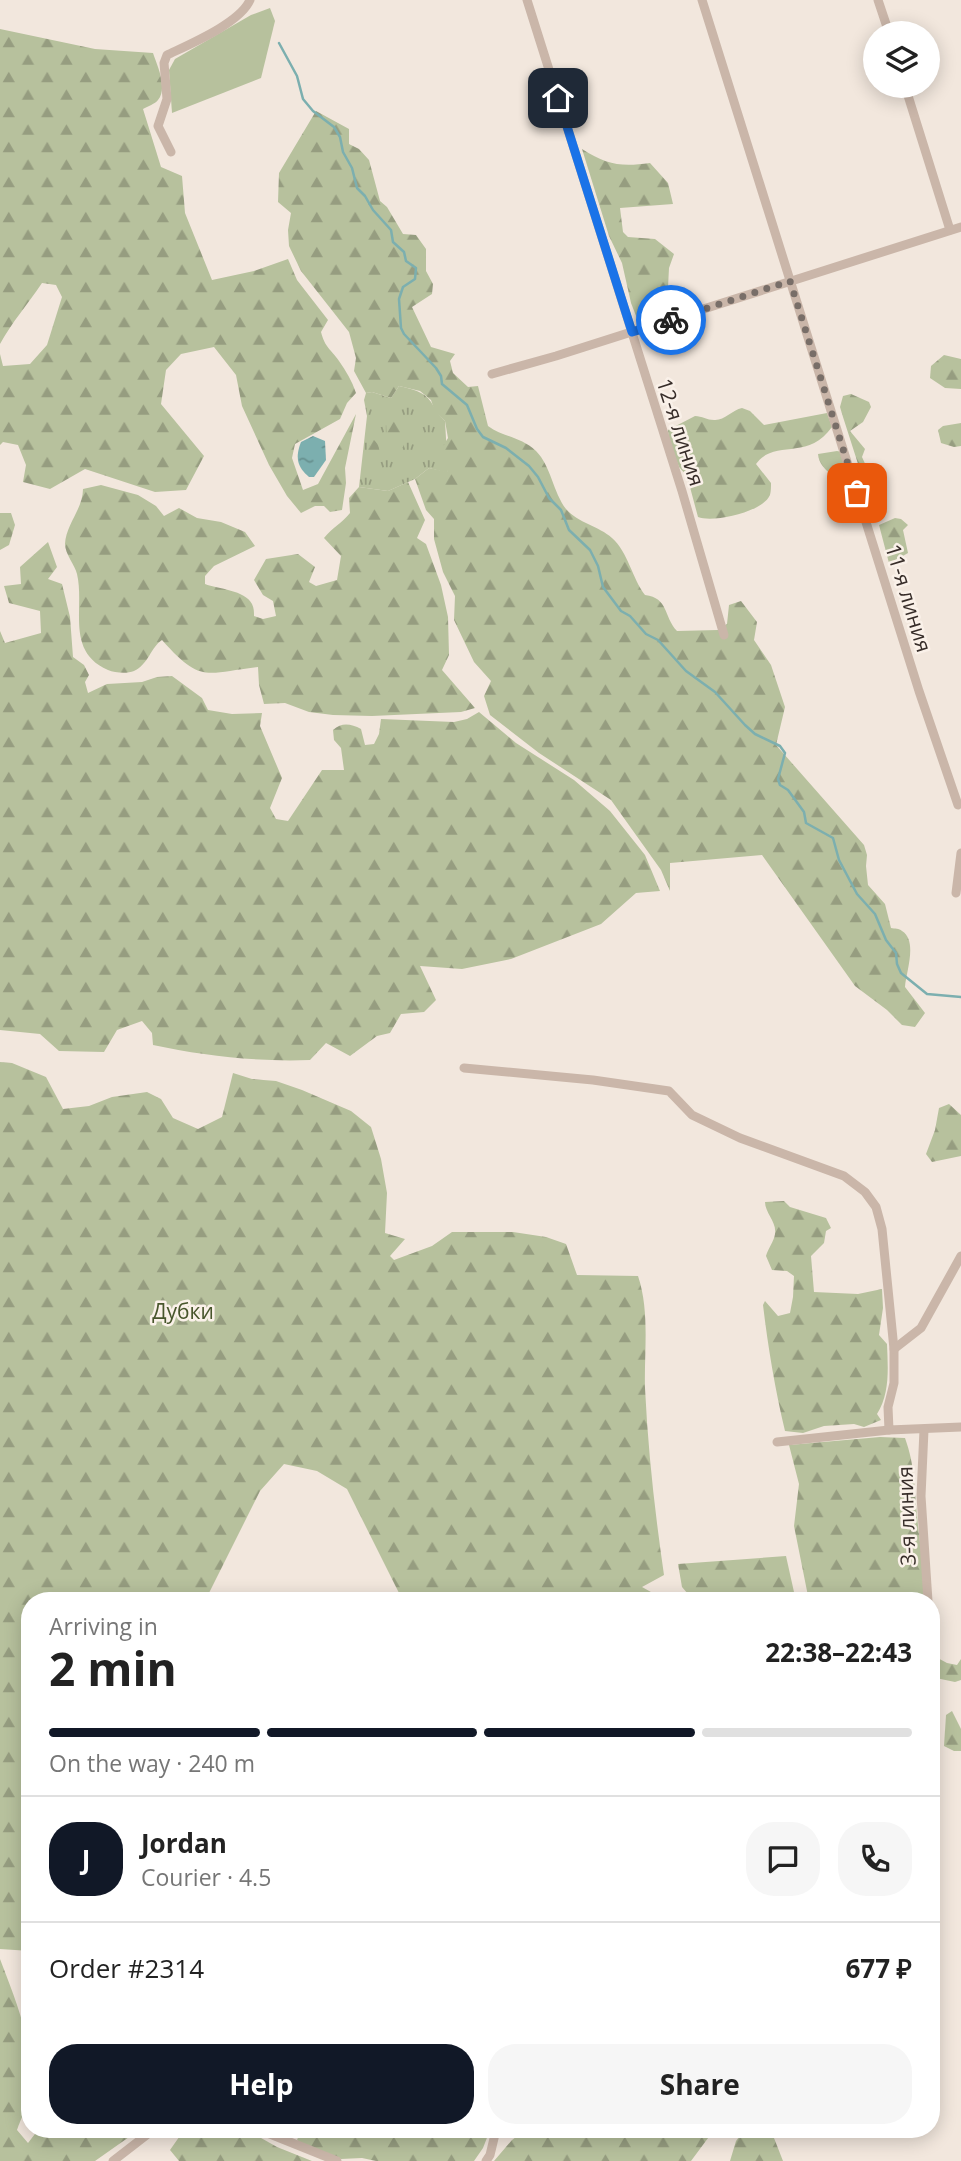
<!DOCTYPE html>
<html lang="en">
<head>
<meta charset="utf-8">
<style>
	body { margin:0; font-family:"Open Sans",sans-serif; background:#f6f6f6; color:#222; height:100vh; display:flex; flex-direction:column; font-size:26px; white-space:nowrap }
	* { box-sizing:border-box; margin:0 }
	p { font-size:23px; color:#767676 }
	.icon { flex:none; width:38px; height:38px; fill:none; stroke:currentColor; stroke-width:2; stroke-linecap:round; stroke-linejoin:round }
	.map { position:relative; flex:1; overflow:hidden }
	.panel { position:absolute; left:21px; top:1592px; width:919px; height:546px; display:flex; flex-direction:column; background:#fff; border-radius:28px; box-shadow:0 4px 18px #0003 }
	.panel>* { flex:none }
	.controls { position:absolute; left:863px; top:21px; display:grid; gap:14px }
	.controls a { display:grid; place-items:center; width:77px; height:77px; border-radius:50%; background:#fff; box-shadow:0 4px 18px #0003; font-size:35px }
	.pin { position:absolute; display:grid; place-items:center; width:60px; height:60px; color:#fff; margin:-30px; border-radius:14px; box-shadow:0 4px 10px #0006 }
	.courier { position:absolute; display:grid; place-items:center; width:70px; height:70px; margin:-35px; border:5px solid #1a73e8; border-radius:50%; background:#fff; color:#222; box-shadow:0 2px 9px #0007 }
	.head em { font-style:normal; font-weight:700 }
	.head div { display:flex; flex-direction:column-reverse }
	.head { display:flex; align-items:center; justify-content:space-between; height:119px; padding:0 28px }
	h1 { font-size:46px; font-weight:700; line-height:52px }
	.bar { display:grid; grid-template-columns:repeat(4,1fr); gap:10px 7px; align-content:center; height:84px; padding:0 28px }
	.bar i { height:9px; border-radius:5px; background:#e0e0e0 }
	.bar .selected { background:#111827 }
	.bar p { grid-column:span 4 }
	.line { display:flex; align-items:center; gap:18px; padding:0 28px; border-top:2px solid #e0e0e0 }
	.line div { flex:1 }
	.round { display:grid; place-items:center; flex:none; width:74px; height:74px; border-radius:28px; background:#f6f6f6 }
	.action { display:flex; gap:14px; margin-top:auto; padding:14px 28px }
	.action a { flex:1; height:80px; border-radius:28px; background:#111827; color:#fff; font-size:28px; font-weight:700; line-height:80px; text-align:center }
	.action a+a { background:#f6f6f6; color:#222 }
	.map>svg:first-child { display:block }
	.grass { fill:url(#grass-tufts) }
	.forest { fill:url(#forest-firs) }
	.garden { fill:#b7c19d }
	.water { fill:url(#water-ripples) }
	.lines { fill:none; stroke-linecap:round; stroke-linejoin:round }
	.stream { stroke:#7cafaf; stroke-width:2.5 }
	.minor { stroke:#cab6a9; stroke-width:9 }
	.done { stroke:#786e68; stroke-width:7; stroke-dasharray:0 12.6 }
	.route { stroke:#1a73e8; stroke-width:9 }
	.labels { text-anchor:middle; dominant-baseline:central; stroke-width:5; stroke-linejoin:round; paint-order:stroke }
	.street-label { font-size:21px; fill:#372d29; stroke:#faf1e9 }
	.park-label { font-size:21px; fill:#48562c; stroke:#faf1e9 }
</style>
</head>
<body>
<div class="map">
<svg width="961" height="2161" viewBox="0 0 961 2161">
	<defs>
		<pattern id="grass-tufts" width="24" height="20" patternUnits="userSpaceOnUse" patternTransform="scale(1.75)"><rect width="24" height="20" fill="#b7c19d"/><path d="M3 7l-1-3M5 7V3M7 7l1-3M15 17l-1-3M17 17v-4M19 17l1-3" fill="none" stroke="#969d80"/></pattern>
		<pattern id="forest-firs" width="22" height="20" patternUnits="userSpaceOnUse" patternTransform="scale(1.75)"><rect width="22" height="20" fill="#b7c19d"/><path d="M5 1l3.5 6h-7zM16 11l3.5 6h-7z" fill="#969d80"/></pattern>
		<pattern id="water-ripples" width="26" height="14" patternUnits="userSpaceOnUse" patternTransform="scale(1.75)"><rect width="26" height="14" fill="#7cafaf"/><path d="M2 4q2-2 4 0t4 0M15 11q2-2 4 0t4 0" fill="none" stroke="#668f8e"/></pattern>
	</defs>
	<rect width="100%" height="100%" fill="#f2e7dd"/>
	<path class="grass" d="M 399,386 C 411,389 424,391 431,402 C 436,410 437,414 445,421 L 448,473 L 429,468 L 415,479 L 388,491 L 359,487 L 367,416 L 364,400 L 366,393 L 372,392 L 391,398 Z"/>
	<g class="forest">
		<path d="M 0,29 L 95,49 L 153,53 C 157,65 168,88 158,100 C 155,104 148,106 143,109 L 161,167 L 182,176 L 185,213 L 212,280 L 254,271 L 288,259 L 297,280 L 328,320 L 321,332 C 325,348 331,349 339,361 C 346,371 352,381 356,393 L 347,403 L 340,419 L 295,444 L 292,458 L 303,490 L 318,484 L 356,414 L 345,468 L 346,483 L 342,510 L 330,512 L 324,506 L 315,506 L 301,513 L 287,496 L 269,465 L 242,406 L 236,375 L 214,347 L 181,354 L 166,370 L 161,404 L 204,456 L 186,490 L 155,492 L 85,469 L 50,489 L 23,482 L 26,465 L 18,445 L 3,442 L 0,445 L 0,354 L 3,366 L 30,364 L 47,345 L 62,297 L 56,285 L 42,283 C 28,304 12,322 0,344 Z"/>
		<path d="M 316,111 L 349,129 L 349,144 L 359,149 L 369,160 L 380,201 L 387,207 L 403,234 L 416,235 L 426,249 L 426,271 L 433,284 L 432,294 L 412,307 L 431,347 L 455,354 L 450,361 L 453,373 L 468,387 L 478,386 L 488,426 C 503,437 521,437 536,451 C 551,466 553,492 566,509 C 578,523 599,526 612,538 C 628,552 632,578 645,595 C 669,598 663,616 677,631 L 718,630 L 727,624 L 729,605 L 741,601 L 757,622 L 754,640 L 771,665 L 785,707 L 776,745 L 864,845 L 867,855 L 866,866 L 868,885 L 885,904 L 891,928 C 895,929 899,928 902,931 C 918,941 906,972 905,987 L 925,1013 L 915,1027 L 902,1025 L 887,1010 L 855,986 L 762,855 L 670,863 L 670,891 L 661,870 L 611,800 L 539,753 L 490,715 L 484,696 L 491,681 L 474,662 L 454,620 L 455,596 L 443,572 L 434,539 L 434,519 L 426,510 L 415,479 L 429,468 L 448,472 C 441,460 439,450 448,438 L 445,421 L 435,412 L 431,400 L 420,391 L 399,386 L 391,398 L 372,392 L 366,393 L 354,371 L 356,358 L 349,332 L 301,271 L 289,246 L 288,230 L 291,213 L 278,202 L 279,173 Z"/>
		<path d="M 582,149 C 607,165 621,167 650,163 L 668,183 L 673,204 L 620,208 L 623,232 L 628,237 L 655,239 L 674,254 L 669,268 L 667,307 L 664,313 L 656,318 L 638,321 L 631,303 L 622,263 L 609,236 Z"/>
		<path d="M 944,355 L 961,359 L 961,389 L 945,388 L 930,378 L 931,366 Z"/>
		<path d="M 851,394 L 869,402 L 871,407 L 863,422 L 850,431 L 865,449 L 862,457 L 873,481 L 868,495 L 843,417 L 840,407 L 843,396 Z"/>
		<path d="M 742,408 L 750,411 L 764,425 L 827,413 L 832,427 C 807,462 775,438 756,464 L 771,483 C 771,487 771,491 770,495 C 763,512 713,523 698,517 L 687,476 L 679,467 L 669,442 L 668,430 L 695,416 C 702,416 707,420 714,420 C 724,421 732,410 742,408 Z"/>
		<path d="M 397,418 L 407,436 L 403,447 L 387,452 L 386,419 Z"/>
		<path d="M 961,423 L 961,446 L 954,447 L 941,443 L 938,430 L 943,426 Z"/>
		<path d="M 372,438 L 378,444 L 380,453 L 370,467 L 368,450 Z"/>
		<path d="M 837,451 L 842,452 L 859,492 C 845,483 819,472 818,454 Z"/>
		<path d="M 408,482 L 425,520 L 417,538 L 426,544 L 441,585 L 448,617 L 449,655 L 442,670 L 475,708 L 461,712 L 372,716 L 333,715 L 309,712 L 285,703 L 264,704 L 259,685 L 258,667 C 205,673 201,684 162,640 C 151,647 148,665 134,671 C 127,674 115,673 108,670 C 65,651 85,608 77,574 C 75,565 65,554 65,544 C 66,524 83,509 83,489 L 101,485 L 138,495 L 156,506 L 164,516 L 179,508 L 197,518 L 221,522 L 245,532 L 255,546 L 214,566 L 205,576 L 205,584 C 218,589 245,590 252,604 C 254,608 254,612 254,616 L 263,619 L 276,616 L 273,601 L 263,595 L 254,580 L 266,559 L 298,554 L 315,567 L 309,582 L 316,586 L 337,580 L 341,556 L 324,538 C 332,528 342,523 350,513 L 349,498 L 359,487 L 388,491 Z"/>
		<path d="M 0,513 L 11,513 L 15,525 L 9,545 L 0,550 Z"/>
		<path d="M 895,518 L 901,519 L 908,525 L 903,530 L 908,553 L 894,561 L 890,567 L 879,525 Z"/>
		<path d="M 48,542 L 57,567 L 48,579 L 62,584 L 70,617 L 73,657 L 84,665 L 89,675 L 85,682 L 88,693 L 107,684 L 142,682 L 157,677 L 172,676 L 202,698 L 208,710 L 232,714 L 262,713 L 260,726 L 282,778 L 270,808 L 276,819 L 288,821 L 322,770 L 344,770 L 341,748 L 334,740 L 333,730 C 342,722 351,724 361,729 L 365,745 L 374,744 L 379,734 L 381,719 L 454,722 L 467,719 L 479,712 L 516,743 L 574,780 L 610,811 L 645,855 L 660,891 L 636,893 L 601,924 L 511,959 L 462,969 L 420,966 L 436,1000 L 424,1012 L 401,1014 L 390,1033 L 377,1036 L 350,1056 L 326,1043 L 310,1060 C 258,1062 204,1056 153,1045 L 152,1033 L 142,1021 L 117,1030 L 104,1052 L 59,1051 L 40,1034 L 0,1030 L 0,631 L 5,643 L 41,633 L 40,611 L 9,603 L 4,586 L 21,584 L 20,567 Z"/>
		<path d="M 0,1062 L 12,1063 L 46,1077 L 63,1109 L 89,1106 L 112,1097 L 147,1092 L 161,1099 L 173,1118 L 198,1129 L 222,1117 L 233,1073 L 252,1079 L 276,1081 L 302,1090 L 351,1111 L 371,1127 L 381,1159 L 387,1193 L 385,1233 L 405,1239 L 390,1256 L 394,1260 L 432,1246 L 452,1232 L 513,1232 L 546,1237 L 566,1244 L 577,1275 L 638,1276 C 650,1312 644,1351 645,1388 C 648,1451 655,1513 664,1575 L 642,1587 L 667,1601 L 403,1601 L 347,1489 L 317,1471 L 284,1464 L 260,1491 L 205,1601 L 30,1601 L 30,1951 L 0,1949 Z"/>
		<path d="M 949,1104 L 961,1115 L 961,1156 L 932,1162 L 926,1154 L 935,1130 L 939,1108 Z"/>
		<path d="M 784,1201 L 790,1207 L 826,1218 L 831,1228 L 826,1231 L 824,1243 L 811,1256 L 814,1292 L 858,1294 L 882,1289 L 883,1308 L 879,1335 L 887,1344 C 888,1369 890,1393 877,1414 L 881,1420 L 864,1427 L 854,1424 L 824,1426 L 803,1433 L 785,1431 C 775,1389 768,1347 763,1305 L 765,1301 L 778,1316 L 790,1313 L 793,1297 L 794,1276 L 787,1271 L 772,1270 L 766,1256 C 768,1249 774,1241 775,1234 C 777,1222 765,1213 765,1202 Z"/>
		<path d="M 880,1437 L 905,1438 C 915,1466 914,1485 917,1514 C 919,1543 926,1571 923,1601 L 809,1601 L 794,1526 L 799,1484 L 789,1445 Z"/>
		<path d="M 786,1556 L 796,1601 L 694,1601 L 682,1587 L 678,1564 Z"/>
		<path d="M 934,1656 L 947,1663 L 957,1665 L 961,1659 L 961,1680 L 955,1682 L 931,1677 L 931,1658 Z"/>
		<path d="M 952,1711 L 961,1729 L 961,1751 L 954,1751 L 944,1746 L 946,1715 Z"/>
		<path d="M 0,1959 C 16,2001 36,2048 29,2093 C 28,2106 21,2118 17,2130 L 28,2143 L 38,2130 L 139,2130 L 95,2161 L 0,2161 Z"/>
		<path d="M 184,2130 L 247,2130 L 277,2147 L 312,2161 L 179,2161 L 170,2150 Z"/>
		<path d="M 308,2130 L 490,2130 L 483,2148 L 474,2161 L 376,2161 L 362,2158 L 341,2159 L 299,2144 L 297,2139 Z"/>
		<path d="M 525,2130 L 568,2130 L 577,2134 L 590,2130 L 714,2130 L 691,2161 L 494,2161 L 512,2140 Z"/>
		<path d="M 744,2130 L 777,2130 L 774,2138 L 783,2161 L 730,2161 L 736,2141 Z"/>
	</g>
	<path class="garden" d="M 270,8 L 275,21 L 261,78 L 172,113 L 169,70 L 175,59 L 251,15 Z"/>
	<path class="water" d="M 313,436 L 325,441 L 326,460 L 314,477 L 309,477 C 297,467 295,457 301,442 Z"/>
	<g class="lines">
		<path class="stream" d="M 279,43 L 297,76 L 303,99 L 313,111 L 334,127 L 340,137 L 343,152 L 352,168 L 357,188 L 365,196 L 373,210 L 391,230 L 393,242 L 404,252 L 406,261 L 416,268 L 415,279 L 403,287 L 399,299 L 401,328 L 404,334 L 436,368 L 441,376 L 442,384 L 467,405 L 477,429 L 483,437 L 506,448 L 529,466 L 538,477 L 549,498 L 561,510 L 569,530 L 590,550 L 598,566 L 603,587 L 621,611 L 630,616 L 646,634 L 658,640 L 686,671 L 715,692 L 745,725 L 755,734 L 780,746 L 785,753 L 778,779 L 780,785 L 788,790 L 804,812 L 806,823 L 833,838 L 839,860 L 857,894 L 875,914 L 886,940 L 896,953 L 897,964 L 901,973 L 927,994 L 961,997"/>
		<g class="minor">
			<path d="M 527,0 L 682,491 L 724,635"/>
			<path d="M 702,0 L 919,691 L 958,805"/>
			<path d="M 878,0 L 889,33"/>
			<path d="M 905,86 L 950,230"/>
			<path d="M 171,152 L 158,126 L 167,99 L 164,63 L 167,55 C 190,44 240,23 250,0"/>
			<path d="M 492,374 L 556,356 L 961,227"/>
			<path d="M 956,893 L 961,853"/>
			<path d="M 464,1068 L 593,1080 L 669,1091 L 692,1115 L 740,1138 L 844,1176 L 865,1192 L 876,1207 L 882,1229 L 894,1349 L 894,1383 L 888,1407 L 889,1430 L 961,1427"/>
			<path d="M 894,1349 L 921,1328 L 961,1256"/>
			<path d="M 924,1430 L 921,1496 L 928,1601"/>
			<path d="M 777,1442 L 889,1430"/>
			<path d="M 260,2130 L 337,2161"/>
			<path d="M 113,2161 L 153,2130"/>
			<path d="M 486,2161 L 490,2155 L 496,2130"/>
		</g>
	</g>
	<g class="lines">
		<path class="done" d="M 671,320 L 790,281 L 857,493"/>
		<path class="route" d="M 558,98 L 632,332 L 671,320"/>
	</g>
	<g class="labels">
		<g class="street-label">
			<text transform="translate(681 432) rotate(72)">12-я линия</text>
			<text transform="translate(909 598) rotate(73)">11-я линия</text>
			<text transform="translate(906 1516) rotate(-92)">3-я линия</text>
		</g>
		<g class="park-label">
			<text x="183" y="1311">Дубки</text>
		</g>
	</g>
</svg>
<div class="controls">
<a><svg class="icon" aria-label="layers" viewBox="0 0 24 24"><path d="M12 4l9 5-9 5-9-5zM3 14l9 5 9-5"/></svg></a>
</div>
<div class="pin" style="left:857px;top:493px;background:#ea580c"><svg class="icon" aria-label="bag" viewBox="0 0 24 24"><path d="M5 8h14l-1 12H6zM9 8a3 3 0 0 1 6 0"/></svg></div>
<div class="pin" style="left:558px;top:98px;background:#1f2937"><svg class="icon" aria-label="home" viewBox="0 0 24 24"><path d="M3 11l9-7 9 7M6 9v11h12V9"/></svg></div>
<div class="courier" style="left:671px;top:320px"><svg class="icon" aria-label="bike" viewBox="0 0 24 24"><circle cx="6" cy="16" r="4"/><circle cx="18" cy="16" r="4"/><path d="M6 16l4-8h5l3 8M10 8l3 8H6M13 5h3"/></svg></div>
<section class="panel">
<div class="head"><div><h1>2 min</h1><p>Arriving in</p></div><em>22:38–22:43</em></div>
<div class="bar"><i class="selected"></i><i class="selected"></i><i class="selected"></i><i></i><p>On the way · 240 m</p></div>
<div class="line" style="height:126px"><b class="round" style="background:#111827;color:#fff">J</b><div><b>Jordan</b><p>Courier · 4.5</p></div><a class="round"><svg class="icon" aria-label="chat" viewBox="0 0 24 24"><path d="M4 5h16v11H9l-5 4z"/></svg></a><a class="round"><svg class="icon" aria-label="phone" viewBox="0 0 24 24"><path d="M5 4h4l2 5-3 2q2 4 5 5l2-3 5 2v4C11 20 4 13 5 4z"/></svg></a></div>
<div class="line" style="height:91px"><div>Order #2314</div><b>677 ₽</b></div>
<div class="action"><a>Help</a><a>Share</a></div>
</section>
</div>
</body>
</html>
